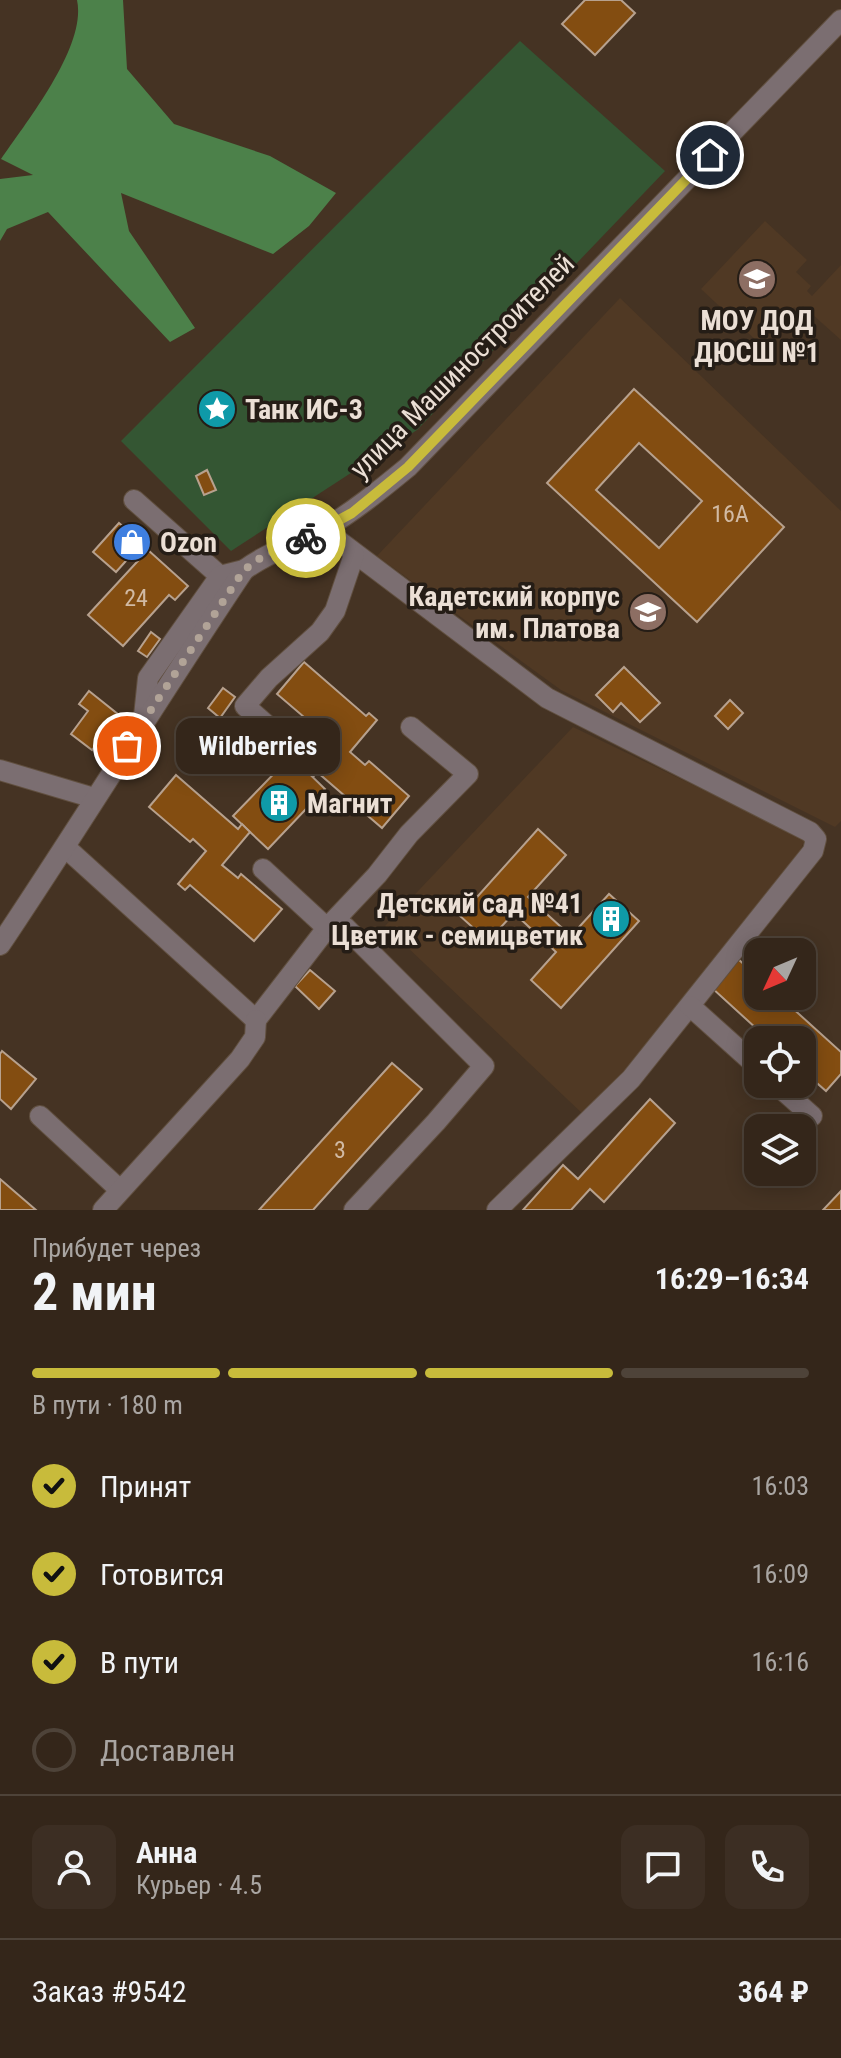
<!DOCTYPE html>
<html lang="ru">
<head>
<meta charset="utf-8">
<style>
	body { margin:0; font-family:"Roboto Condensed",sans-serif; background:#3c2e23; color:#f1f3f6; height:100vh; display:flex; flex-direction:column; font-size:30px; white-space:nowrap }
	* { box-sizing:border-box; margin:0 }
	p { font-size:26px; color:#a9a5a2 }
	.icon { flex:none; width:44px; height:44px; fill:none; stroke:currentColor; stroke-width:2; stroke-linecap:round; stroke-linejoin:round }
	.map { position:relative; height:1210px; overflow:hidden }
	.drawer { display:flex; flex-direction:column; background:#34261a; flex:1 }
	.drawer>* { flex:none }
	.needle { width:52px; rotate:226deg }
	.controls { position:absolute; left:744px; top:938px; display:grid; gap:16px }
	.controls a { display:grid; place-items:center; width:72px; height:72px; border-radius:16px; background:#34261a; box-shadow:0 4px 20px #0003,0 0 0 2px #4e4339; font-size:40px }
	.pin { position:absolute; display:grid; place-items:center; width:68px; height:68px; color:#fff; margin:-34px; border:4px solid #fff; border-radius:50%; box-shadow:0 2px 8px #0007 }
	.courier { position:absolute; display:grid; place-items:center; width:80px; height:80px; margin:-40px; border:6px solid #c8bb3b; border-radius:50%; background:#fff; color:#222; box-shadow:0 2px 10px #0007 }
	.bubble { position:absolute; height:56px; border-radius:16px; background:#34261a; box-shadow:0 4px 20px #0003,0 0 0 2px #4e4339; font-size:26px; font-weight:700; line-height:56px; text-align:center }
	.head em { font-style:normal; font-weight:700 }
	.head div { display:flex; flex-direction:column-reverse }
	.head { display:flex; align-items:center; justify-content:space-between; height:136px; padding:0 32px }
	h1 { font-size:52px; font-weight:700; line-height:60px }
	.bar { display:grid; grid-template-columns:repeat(4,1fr); gap:12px 8px; align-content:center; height:96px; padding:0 32px }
	.bar i { height:10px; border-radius:6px; background:#4e4339 }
	.bar .current { background:#c8bb3b }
	.bar p { grid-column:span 4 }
	.line { display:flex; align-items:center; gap:20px; padding:0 32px; border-top:2px solid #4e4339 }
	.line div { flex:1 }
	.round { display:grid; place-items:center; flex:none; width:84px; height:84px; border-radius:16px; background:#3c2e23 }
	ol { padding:0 32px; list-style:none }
	li { display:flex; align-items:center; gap:24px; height:88px }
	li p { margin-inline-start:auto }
	li .icon { padding:8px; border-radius:50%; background:#c8bb3b; color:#111; stroke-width:4 }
	li:last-child { color:#a9a5a2 }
	li i { width:44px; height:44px; border:4px solid #4e4339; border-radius:50% }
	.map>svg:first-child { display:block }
	.built { fill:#503924 }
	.green { fill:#345633 }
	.forest { fill:#4c814a }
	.building { fill:#834d11; stroke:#b7a18e; stroke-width:2; fill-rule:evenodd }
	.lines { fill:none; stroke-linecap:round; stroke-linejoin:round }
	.minor-casing { stroke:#604f3f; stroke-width:22 }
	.minor { stroke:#7b6e71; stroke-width:20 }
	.done { stroke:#b1a397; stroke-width:8; stroke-dasharray:0 14.4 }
	.route { stroke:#c8bb3b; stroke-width:10 }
	.labels { text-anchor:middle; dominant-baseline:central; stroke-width:7; stroke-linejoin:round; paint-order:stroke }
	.number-label { font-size:24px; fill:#d1baa4 }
	.poi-label { font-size:28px; font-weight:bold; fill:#ebdfd5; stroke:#251d16; text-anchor:start }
	.street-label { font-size:28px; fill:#ebdfd5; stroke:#251d16 }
</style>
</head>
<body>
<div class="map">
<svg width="841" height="1210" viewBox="0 0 841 1210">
	<rect width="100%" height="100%" fill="#453323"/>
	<g class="built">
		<path d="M 765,221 L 807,260 L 796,272 L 811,286 L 807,291 L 812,296 L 841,265 L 841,340 L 803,306 L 799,311 L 794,307 L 760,344 L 701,289 Z"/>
		<path d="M 620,298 L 841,511 L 841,821 L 835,827 L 561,690 L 377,556 Z"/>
		<path d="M 573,727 L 805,839 L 796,861 L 586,1117 L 385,926 Z"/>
	</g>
	<path class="green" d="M 520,41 L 665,171 L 417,430 L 231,551 L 121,441 Z"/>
	<path class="forest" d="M 77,0 L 123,0 L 127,69 L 174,124 L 270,156 L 336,193 L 309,226 L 273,254 L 121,193 L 129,231 L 195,328 L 170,342 L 48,212 L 7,229 L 0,241 L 0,179 L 33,175 L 1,159 C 27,121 87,46 77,0 Z"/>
	<g class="building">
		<path d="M 585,0 L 621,0 L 635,13 L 595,55 L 562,24 Z"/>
		<path d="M 634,389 L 784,527 L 697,622 L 547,483 ZM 639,443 L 702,501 L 659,548 L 596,490 Z"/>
		<path d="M 207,470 L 216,490 L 204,495 L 196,476 Z"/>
		<path d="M 119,523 L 142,543 L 116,572 L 93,552 Z"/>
		<path d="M 148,550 L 188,586 L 175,600 L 169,595 L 123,646 L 88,615 Z"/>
		<path d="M 151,632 L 160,639 L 147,657 L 138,651 Z"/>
		<path d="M 304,662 L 366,716 L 369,713 L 377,720 L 350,752 L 365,765 L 369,761 L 409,796 L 382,828 L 317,772 L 313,777 L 306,771 L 334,738 L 320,726 L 318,729 L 277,694 Z"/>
		<path d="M 624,667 L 660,703 L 640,722 L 621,703 L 613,712 L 596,695 Z"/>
		<path d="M 223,688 L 235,697 L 220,718 L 208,708 Z"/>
		<path d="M 89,691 L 119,715 L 92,750 L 71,734 L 88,711 L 79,704 Z"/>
		<path d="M 730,700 L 743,713 L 728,729 L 715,716 Z"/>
		<path d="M 291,756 L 325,789 L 268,849 L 233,816 Z"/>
		<path d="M 176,775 L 238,829 L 242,824 L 250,832 L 222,865 L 238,878 L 241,874 L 282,909 L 254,941 L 190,885 L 185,890 L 178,884 L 206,851 L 193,839 L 190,842 L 149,807 Z"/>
		<path d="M 538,829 L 566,855 L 528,897 L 571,936 L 609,894 L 639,921 L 561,1008 L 531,980 L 556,952 L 514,913 L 488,941 L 460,916 Z"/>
		<path d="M 738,959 L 758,977 L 758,996 L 779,996 L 841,1052 L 841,1074 L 826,1091 L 802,1070 L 802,1040 L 769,1040 L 712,988 Z"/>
		<path d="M 310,970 L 335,991 L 319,1009 L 295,986 Z"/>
		<path d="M 2,1051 L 36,1079 L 11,1109 L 0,1099 L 0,1054 Z"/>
		<path d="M 392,1063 L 422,1089 L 313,1210 L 259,1210 Z"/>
		<path d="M 650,1099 L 675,1123 L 604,1202 L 590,1189 L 571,1210 L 523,1210 L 563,1165 L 578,1179 Z"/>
		<path d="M 0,1179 L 36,1210 L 0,1210 Z"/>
		<path d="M 841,1191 L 841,1210 L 823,1210 Z"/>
	</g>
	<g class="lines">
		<g class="minor-casing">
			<g id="minor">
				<path d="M 134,500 L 220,576"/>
				<path d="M 323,529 L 547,698 L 810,832 L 816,839 L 813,851 L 631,1079 L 497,1210"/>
				<path d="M 144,716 L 148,678 L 220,576 L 244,570"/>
				<path d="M 287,743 L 245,706 L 269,678 L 320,632 L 335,611 L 354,555"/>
				<path d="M 0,770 L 94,798"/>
				<path d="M 65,847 L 256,1020 L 327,928 L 345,927 L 484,1066 L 436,1122 L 354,1210"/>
				<path d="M 263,869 L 327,928 L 377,875 L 409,834 L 468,774 L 411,727"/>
				<path d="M 0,945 C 83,821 161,694 244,570 C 268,552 296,544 322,530 C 353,512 380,490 408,467 L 841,20"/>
				<path d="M 690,1006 L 758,1067"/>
				<path d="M 776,1084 L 812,1116"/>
				<path d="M 40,1116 L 119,1189"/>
				<path d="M 103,1210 L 240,1059 L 255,1037 L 256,1020"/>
			</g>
		</g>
		<use href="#minor" class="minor"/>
	</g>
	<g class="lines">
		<path class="done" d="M 127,746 L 244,570 L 263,556 L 306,538"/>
		<path class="route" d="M 306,538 L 352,513 L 408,467 L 710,155"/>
	</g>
	<defs>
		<g id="school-disc" transform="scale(2)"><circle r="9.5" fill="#8d6e63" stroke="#251d16"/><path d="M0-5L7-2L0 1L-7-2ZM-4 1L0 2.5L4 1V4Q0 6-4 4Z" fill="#fff"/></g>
		<g id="sight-disc" transform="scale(2)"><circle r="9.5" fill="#0f9aa8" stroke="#251d16"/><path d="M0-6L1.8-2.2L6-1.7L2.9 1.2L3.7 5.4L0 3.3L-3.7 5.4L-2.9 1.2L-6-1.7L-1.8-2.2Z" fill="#fff"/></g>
		<g id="shop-disc" transform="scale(2)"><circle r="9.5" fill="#3f7fe0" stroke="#251d16"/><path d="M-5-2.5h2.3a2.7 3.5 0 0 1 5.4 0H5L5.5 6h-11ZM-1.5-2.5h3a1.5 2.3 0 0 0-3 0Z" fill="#fff"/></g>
		<g id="building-disc" transform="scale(2)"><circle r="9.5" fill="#0f9aa8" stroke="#251d16"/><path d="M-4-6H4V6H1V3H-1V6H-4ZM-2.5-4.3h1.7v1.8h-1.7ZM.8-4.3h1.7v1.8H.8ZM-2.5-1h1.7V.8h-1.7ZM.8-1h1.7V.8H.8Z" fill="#fff"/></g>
	</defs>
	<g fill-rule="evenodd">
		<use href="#school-disc" x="757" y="279"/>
		<use href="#sight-disc" x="217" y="409"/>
		<use href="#shop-disc" x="132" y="542"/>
		<use href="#school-disc" x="648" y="612"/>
		<use href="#building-disc" x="279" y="803"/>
		<use href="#building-disc" x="611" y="919"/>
	</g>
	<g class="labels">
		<g class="number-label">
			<text x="730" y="514">16А</text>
			<text x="136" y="598">24</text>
			<text x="340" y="1150">3</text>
		</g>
		<g class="poi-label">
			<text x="757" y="320" text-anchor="middle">МОУ ДОД<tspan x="757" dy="32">ДЮСШ №1</tspan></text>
			<text x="245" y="409">Танк ИС-3</text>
			<text x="160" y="542">Ozon</text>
			<text x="620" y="596" text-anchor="end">Кадетский корпус<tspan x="620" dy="32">им. Платова</tspan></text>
			<text x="307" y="803">Магнит</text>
			<text x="583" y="903" text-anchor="end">Детский сад №41<tspan x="583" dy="32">Цветик - семицветик</tspan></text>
		</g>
		<g class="street-label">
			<text transform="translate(462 366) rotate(-45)">улица Машиностроителей</text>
		</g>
	</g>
</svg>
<div class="controls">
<a><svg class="needle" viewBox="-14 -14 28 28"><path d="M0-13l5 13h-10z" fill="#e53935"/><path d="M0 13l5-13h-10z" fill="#a9a5a2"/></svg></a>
<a><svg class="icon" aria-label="locate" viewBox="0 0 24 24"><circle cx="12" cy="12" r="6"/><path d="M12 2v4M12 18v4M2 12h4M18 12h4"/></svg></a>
<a><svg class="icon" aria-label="layers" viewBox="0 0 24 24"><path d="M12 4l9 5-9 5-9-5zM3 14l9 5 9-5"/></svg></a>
</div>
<div class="pin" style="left:127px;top:746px;background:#ea580c"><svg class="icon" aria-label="bag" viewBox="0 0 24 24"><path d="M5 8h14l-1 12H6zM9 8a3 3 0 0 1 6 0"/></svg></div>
<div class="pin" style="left:710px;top:155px;background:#1f2937"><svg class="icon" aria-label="home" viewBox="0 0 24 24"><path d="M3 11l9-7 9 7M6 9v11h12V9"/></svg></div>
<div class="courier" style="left:306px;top:538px"><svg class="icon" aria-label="bike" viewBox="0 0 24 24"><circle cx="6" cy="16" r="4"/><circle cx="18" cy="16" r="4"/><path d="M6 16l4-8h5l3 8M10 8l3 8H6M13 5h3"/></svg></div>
<div class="bubble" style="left:176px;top:718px;width:164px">Wildberries</div>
</div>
<section class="drawer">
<div class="head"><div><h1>2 мин</h1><p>Прибудет через</p></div><em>16:29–16:34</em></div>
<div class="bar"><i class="current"></i><i class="current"></i><i class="current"></i><i></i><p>В пути · 180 m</p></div>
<ol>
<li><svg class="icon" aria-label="check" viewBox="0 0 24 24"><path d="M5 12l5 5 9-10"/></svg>Принят<p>16:03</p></li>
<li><svg class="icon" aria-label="check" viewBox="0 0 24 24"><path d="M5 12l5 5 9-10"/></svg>Готовится<p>16:09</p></li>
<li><svg class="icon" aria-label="check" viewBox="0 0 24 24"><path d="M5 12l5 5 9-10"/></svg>В пути<p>16:16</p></li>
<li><i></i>Доставлен</li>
</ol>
<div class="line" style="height:144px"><a class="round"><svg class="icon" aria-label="person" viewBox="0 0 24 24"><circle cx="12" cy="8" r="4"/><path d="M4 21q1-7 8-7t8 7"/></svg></a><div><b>Анна</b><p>Курьер · 4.5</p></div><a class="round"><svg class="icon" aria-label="chat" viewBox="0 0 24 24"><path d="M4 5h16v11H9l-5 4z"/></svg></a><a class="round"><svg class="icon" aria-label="phone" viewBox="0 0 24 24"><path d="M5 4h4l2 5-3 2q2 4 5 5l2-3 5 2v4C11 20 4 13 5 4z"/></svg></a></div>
<div class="line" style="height:104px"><div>Заказ #9542</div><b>364 ₽</b></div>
</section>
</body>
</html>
